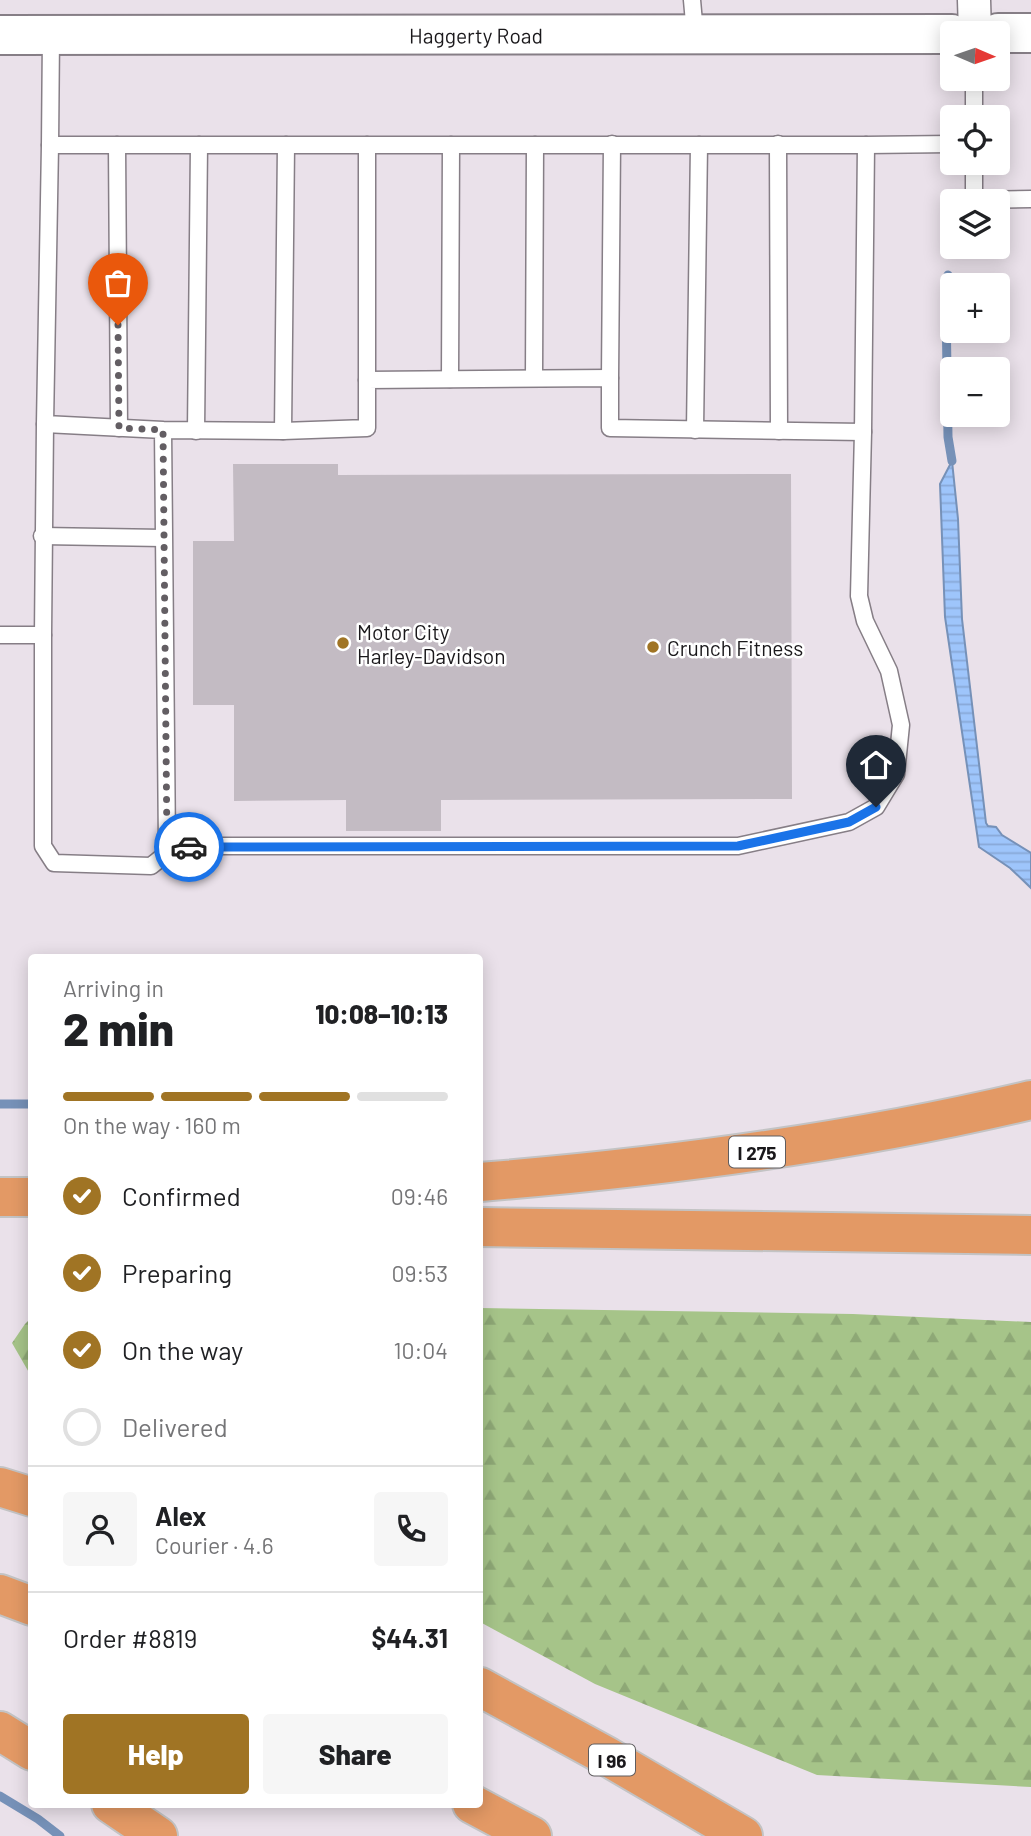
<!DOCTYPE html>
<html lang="en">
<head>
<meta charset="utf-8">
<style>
	body { margin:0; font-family:Barlow,sans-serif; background:#f6f6f6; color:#202124; height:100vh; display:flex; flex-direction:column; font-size:26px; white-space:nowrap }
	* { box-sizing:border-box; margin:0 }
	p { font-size:23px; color:#757577 }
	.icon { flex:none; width:38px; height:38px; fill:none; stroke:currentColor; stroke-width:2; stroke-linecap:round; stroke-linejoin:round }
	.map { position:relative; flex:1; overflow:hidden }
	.panel { position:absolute; left:28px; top:954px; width:455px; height:854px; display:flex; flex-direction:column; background:#fff; border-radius:7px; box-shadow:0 4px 18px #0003 }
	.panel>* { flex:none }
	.needle { width:46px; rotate:92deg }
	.controls { position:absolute; left:940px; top:21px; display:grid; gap:14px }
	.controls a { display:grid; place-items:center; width:70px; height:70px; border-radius:7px; background:#fff; box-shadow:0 4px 18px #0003; font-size:35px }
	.pin { position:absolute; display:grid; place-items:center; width:60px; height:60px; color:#fff; margin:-72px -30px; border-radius:50% 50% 50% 0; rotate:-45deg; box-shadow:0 0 7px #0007 }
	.pin .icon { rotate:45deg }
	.courier { position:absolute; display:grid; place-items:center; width:70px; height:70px; margin:-35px; border:5px solid #1a73e8; border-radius:50%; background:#fff; color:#222; box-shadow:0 2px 9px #0007 }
	.summary em { font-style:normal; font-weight:800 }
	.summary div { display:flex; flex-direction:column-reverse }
	.summary { display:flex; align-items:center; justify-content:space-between; height:119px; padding:0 35px }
	h1 { font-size:46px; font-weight:800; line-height:52px }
	.bar { display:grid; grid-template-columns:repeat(4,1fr); gap:10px 7px; align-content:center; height:84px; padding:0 35px }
	.bar i { height:9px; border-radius:5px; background:#e0e0e0 }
	.bar .active { background:#a07424 }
	.bar p { grid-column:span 4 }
	.line { display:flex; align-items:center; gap:18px; padding:0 35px; border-top:2px solid #e0e0e0 }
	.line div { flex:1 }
	.round { display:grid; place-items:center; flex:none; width:74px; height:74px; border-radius:7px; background:#f6f6f6 }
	ol { padding:0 35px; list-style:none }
	li { display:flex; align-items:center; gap:21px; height:77px }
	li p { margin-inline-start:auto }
	li .icon { padding:7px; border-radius:50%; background:#a07424; color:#fff; stroke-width:4 }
	li:last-child { color:#757577 }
	li i { width:38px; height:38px; border:4px solid #e0e0e0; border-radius:50% }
	.primary-button { display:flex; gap:14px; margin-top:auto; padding:14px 35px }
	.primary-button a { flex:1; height:80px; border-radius:7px; background:#a07424; color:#fff; font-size:28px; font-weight:800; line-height:80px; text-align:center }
	.primary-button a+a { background:#f6f6f6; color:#202124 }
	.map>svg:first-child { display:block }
	.forest { fill:url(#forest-firs) }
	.water { fill:url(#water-rules); stroke:#7691b8; stroke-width:2 }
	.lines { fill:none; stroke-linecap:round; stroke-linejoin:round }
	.stream { stroke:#7691b8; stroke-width:9 }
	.building { fill:#c3bbc3 }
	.service-casing { stroke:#867e86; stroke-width:19 }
	.minor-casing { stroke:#867e86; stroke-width:35 }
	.tertiary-casing { stroke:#867e86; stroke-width:42 }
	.motorway-casing { stroke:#c3c3c4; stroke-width:42 }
	.service { stroke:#fff; stroke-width:16 }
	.minor { stroke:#fff; stroke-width:32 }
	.tertiary { stroke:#fff; stroke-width:38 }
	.motorway { stroke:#e39965; stroke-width:38 }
	.done { stroke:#635e63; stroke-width:7; stroke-dasharray:0 12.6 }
	.route { stroke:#1a73e8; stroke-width:9 }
	.poi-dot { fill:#a07424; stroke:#fff; stroke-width:2.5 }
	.labels { text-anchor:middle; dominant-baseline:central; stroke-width:5; stroke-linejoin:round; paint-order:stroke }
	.shield { fill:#fff; stroke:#5f5d5f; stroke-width:2 }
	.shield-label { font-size:19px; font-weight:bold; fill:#1a181b }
	.street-label { font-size:21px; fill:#1a181b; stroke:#fff }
	.poi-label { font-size:21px; fill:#1a181b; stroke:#fff; text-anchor:start }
</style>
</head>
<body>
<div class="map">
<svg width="1031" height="1836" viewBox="0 0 1031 1836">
	<defs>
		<pattern id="forest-firs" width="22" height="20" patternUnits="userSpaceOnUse" patternTransform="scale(1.75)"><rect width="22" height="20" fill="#a6c489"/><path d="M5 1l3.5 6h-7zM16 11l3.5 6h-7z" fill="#8ea876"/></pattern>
		<pattern id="water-rules" width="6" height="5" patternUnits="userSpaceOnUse" patternTransform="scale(1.75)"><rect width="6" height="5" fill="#9ec5fb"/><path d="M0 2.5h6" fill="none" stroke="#88a8d7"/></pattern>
	</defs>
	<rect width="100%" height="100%" fill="#eae1ea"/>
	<g class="forest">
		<path d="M 480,1308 L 853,1314 L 1031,1322 L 1031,1787 L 817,1775 L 595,1684 L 480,1622 Z"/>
		<path d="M 31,1318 L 31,1376 L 12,1343 L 25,1324 Z"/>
	</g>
	<path class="water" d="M 952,461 L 958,519 L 962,619 L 986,823 L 988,826 L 996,827 L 1002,835 L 1031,853 L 1031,888 L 1010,868 L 979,847 L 945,617 L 940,484 Z"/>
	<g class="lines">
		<g class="stream">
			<path d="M 948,275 L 946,305 L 948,437 L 952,461"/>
			<path d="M 0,1104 L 32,1104"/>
			<path d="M 0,1796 L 38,1819 L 60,1836"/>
		</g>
	</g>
	<path class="building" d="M 233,464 L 338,464 L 338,475 L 791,474 L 792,799 L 441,800 L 441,831 L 346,831 L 346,800 L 234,801 L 234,705 L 193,705 L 193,541 L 234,541 Z"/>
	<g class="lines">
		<g class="service-casing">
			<g id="service">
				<path d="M 692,0 L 695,34"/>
				<path d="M 974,117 L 974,79"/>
				<path d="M 778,144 L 779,431"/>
				<path d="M 50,145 L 51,35"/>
				<path d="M 117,145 L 119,428"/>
				<path d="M 367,145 L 367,380"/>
				<path d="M 866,145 L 952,144"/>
				<path d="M 974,163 L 974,200 L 1031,199"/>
				<path d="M 534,378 L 535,145"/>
				<path d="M 610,378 L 612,144"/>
				<path d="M 450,379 L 451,145"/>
				<path d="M 695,430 L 699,145"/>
				<path d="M 196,431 L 199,145"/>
				<path d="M 283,431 L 286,145"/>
				<path d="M 42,536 L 163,538"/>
				<path d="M 0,635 L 43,635 L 43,846 L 54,863 L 151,866 L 166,854 L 167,847 L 163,430 L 283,431 L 367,428 L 367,380 L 610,378 L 610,428 L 863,432 L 866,145 L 50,145 L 45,424 L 163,430"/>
				<path d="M 43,635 L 45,424"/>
				<path d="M 167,847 L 225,846 L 738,846 L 849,822 L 876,807 L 896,774 L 901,725 L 889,671 L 865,621 L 859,596 L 863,432"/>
			</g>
		</g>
		<g class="minor-casing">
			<path id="minor" d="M 974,0 L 975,33"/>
		</g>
		<g class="tertiary-casing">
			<g id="tertiary">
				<path d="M 998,33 L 1031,33"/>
				<path id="s1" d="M 0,35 L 952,34"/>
			</g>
		</g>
		<g class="motorway-casing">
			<g id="motorway">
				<path d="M 480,1182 C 665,1167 850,1143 1031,1100"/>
				<path d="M 0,1197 L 32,1197"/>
				<path d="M 480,1227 L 1031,1235"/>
				<path d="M 0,1487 L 32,1497"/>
				<path d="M 0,1594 L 32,1606"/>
				<path d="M 480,1687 L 608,1757 L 743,1836"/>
				<path d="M 0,1731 L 32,1751"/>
				<path d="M 111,1804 L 158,1836"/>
				<path d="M 472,1804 L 532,1836"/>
			</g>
		</g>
		<use href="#service" class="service"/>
		<use href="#minor" class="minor"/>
		<use href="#tertiary" class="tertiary"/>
		<use href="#motorway" class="motorway"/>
	</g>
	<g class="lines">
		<path class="done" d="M 118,325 L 119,428 L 163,430 L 167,848 L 189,847"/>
		<path class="route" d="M 189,847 L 738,846 L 849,822 L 876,807"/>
	</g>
	<g class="poi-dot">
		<circle cx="343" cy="643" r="7"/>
		<circle cx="653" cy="647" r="7"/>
	</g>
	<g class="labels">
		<g class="shield">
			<rect x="729" y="1136.5" width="56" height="31" rx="5"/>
			<rect x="589" y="1744.5" width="46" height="31" rx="5"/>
		</g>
		<g class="shield-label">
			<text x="757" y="1152">I 275</text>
			<text x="612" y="1760">I 96</text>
		</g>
		<g class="street-label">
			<text stroke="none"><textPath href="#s1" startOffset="476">Haggerty Road</textPath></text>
		</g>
		<g class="poi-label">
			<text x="357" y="631">Motor City<tspan x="357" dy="24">Harley-Davidson</tspan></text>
			<text x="667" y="647">Crunch Fitness</text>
		</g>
	</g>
</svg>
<div class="controls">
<a><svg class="needle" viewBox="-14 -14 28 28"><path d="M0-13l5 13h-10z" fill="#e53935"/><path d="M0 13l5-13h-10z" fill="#757577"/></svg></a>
<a><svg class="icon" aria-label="locate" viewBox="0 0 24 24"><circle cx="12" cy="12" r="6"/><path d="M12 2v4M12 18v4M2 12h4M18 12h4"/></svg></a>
<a><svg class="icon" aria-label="layers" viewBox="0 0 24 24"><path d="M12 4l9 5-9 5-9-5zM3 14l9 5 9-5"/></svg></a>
<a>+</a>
<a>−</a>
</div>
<div class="pin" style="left:118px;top:325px;background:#ea580c"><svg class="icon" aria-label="bag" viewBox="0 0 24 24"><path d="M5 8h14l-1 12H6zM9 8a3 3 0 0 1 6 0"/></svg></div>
<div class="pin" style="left:876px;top:807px;background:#1f2937"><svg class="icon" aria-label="home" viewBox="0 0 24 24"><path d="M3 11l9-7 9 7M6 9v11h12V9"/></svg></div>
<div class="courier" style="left:189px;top:847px"><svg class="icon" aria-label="car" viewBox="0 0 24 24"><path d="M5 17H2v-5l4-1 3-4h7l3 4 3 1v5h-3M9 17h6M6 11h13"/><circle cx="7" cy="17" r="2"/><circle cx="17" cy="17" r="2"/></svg></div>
<section class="panel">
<div class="summary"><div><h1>2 min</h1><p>Arriving in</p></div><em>10:08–10:13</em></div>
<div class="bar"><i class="active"></i><i class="active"></i><i class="active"></i><i></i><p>On the way · 160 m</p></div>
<ol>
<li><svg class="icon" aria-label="check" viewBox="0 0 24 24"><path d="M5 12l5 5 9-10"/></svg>Confirmed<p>09:46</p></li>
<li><svg class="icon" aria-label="check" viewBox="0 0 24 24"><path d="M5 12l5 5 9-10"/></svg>Preparing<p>09:53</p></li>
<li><svg class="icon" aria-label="check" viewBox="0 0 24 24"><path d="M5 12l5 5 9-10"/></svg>On the way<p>10:04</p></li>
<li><i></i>Delivered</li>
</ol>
<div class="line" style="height:126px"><a class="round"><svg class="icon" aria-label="person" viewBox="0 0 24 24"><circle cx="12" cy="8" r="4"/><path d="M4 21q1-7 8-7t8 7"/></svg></a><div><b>Alex</b><p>Courier · 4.6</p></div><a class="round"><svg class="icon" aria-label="phone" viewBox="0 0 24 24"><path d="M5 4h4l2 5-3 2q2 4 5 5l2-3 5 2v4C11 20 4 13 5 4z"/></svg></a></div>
<div class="line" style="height:91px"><div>Order #8819</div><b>$44.31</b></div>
<div class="primary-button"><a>Help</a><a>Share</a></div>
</section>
</div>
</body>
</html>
